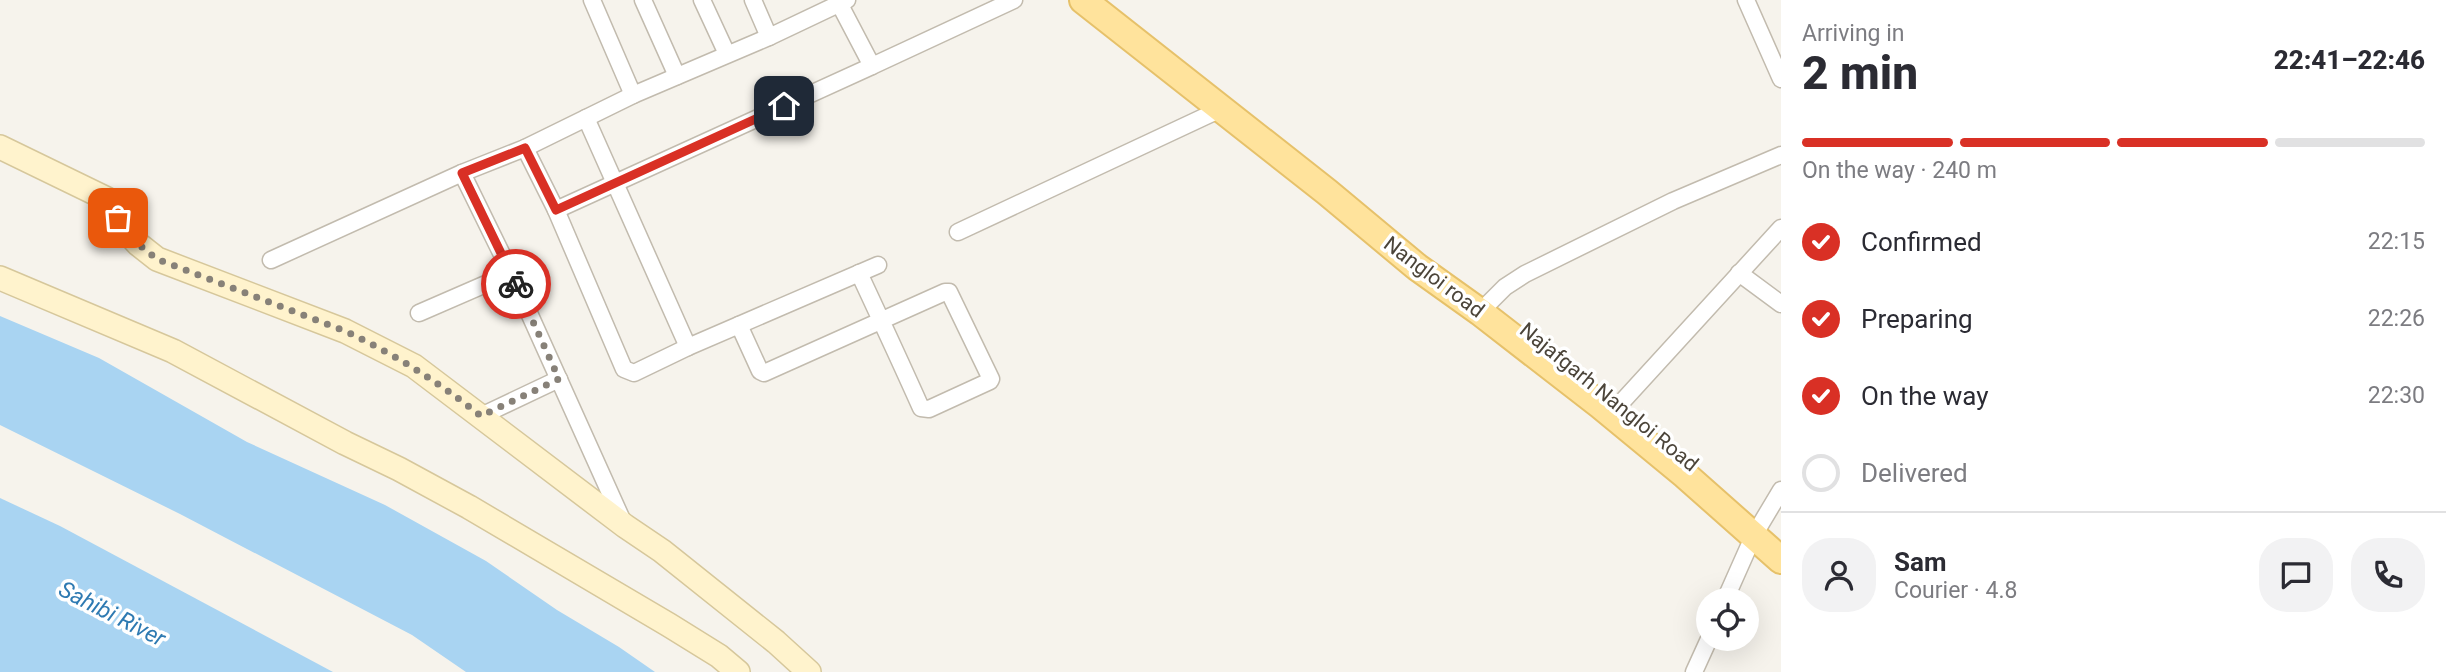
<!DOCTYPE html>
<html lang="en">
<head>
<meta charset="utf-8">
<style>
	body { margin:0; font-family:Roboto,sans-serif; background:#f2f2f3; color:#2b2b33; height:100vh; display:flex; flex-direction:column; font-size:26px; white-space:nowrap }
	* { box-sizing:border-box; margin:0 }
	p { font-size:23px; color:#7c7c81 }
	.icon { flex:none; width:38px; height:38px; fill:none; stroke:currentColor; stroke-width:2; stroke-linecap:round; stroke-linejoin:round }
	.map { position:relative; flex:1; overflow:hidden }
	.details { display:flex; flex-direction:column; background:#fff; width:665px }
	.details>* { flex:none }
	.tools { position:absolute; left:1696px; top:588px; display:grid; gap:14px }
	.tools a { display:grid; place-items:center; width:63px; height:63px; border-radius:50%; background:#fff; box-shadow:0 7px 28px #0002; font-size:35px }
	.pin { position:absolute; display:grid; place-items:center; width:60px; height:60px; color:#fff; margin:-30px; border-radius:14px; box-shadow:0 4px 10px #0006 }
	.courier { position:absolute; display:grid; place-items:center; width:70px; height:70px; margin:-35px; border:5px solid #d93025; border-radius:50%; background:#fff; color:#222; box-shadow:0 2px 9px #0007 }
	.head em { font-style:normal; font-weight:800 }
	.head div { display:flex; flex-direction:column-reverse }
	.head { display:flex; align-items:center; justify-content:space-between; height:119px; padding:0 21px }
	h1 { font-size:46px; font-weight:800; line-height:52px }
	.bar { display:grid; grid-template-columns:repeat(4,1fr); gap:10px 7px; align-content:center; height:84px; padding:0 21px }
	.bar i { height:9px; border-radius:5px; background:#e1e1e2 }
	.bar .active { background:#d93025 }
	.bar p { grid-column:span 4 }
	.line { display:flex; align-items:center; gap:18px; padding:0 21px; border-top:2px solid #e1e1e2 }
	.line div { flex:1 }
	.round { display:grid; place-items:center; flex:none; width:74px; height:74px; border-radius:28px; background:#f2f2f3 }
	ol { padding:0 21px; list-style:none }
	li { display:flex; align-items:center; gap:21px; height:77px }
	li p { margin-inline-start:auto }
	li .icon { padding:7px; border-radius:50%; background:#d93025; color:#fff; stroke-width:4 }
	li:last-child { color:#7c7c81 }
	li i { width:38px; height:38px; border:4px solid #e1e1e2; border-radius:50% }
	main { display:flex; flex:1; min-height:0 }
	.map>svg:first-child { display:block }
	.water { fill:#a9d4f2 }
	.lines { fill:none; stroke-linecap:round; stroke-linejoin:round }
	.street-casing { stroke:#c2bbae; stroke-width:19 }
	.secondary-casing { stroke:#d6c79b; stroke-width:26 }
	.primary-casing { stroke:#e6c16a; stroke-width:30 }
	.street { stroke:#fff; stroke-width:16 }
	.secondary { stroke:#fff3cd; stroke-width:23 }
	.primary { stroke:#ffe39c; stroke-width:26 }
	.done { stroke:#878178; stroke-width:7; stroke-dasharray:0 12.6 }
	.route { stroke:#d93025; stroke-width:9 }
	.labels { text-anchor:middle; dominant-baseline:central; stroke-width:7; stroke-linejoin:round; paint-order:stroke }
	.street-label { font-size:21px; fill:#4b4439; stroke:#fff }
	.water-label { font-size:23px; font-style:italic; fill:#2e7ab2; stroke:#fff }
</style>
</head>
<body>
<main>
<div class="map">
<svg width="1781" height="672" viewBox="0 0 1781 672">
	<rect width="100%" height="100%" fill="#f6f3ec"/>
	<g class="water">
		<path d="M 0,316 L 99,358 L 247,442 L 385,505 L 486,561 L 557,610 L 619,647 L 655,672 L 466,672 L 412,635 L 180,514 L 0,425 Z"/>
		<path d="M 0,498 L 60,526 L 333,672 L 0,672 Z"/>
	</g>
	<g class="lines">
		<g class="street-casing">
			<g id="street">
				<path d="M 592,0 L 633,95"/>
				<path d="M 643,0 L 677,76"/>
				<path d="M 702,0 L 727,54"/>
				<path d="M 753,0 L 769,37"/>
				<path d="M 1746,0 L 1781,79"/>
				<path d="M 839,3 L 872,66 L 1014,0"/>
				<path d="M 586,118 L 688,347"/>
				<path d="M 525,148 L 556,210 L 624,369 L 634,373 L 688,347 L 878,265"/>
				<path d="M 462,173 L 511,273 L 624,524"/>
				<path d="M 556,210 L 872,66"/>
				<path d="M 958,232 L 1221,109"/>
				<path d="M 271,260 L 462,173 L 525,148 L 633,95 L 769,37 L 847,0"/>
				<path d="M 1739,273 L 1781,304"/>
				<path d="M 1480,312 L 1505,287 L 1525,274 L 1673,201 L 1781,155"/>
				<path d="M 419,313 L 511,273"/>
				<path d="M 739,325 L 760,371 L 764,373 L 945,292 L 949,292 L 991,379 L 990,381 L 929,409 L 921,408 C 901,363 880,318 859,273"/>
				<path d="M 1620,404 L 1781,228"/>
				<path d="M 481,416 L 559,379"/>
				<path d="M 1725,600 L 1753,537 L 1781,490"/>
				<path d="M 1694,672 L 1709,639"/>
			</g>
		</g>
		<g class="secondary-casing">
			<g id="secondary">
				<path d="M 0,147 L 107,199 L 127,232 L 138,244 L 157,259 L 345,331 L 414,366 L 625,526 L 662,551 L 776,642 L 809,672"/>
				<path d="M 0,278 L 173,351 L 345,443 L 399,469 L 469,507 L 669,625 L 719,656 L 738,672"/>
			</g>
		</g>
		<g class="primary-casing">
			<path id="primary" d="M 1083,0 L 1327,192 L 1417,267 L 1480,312 L 1600,405 L 1685,475 L 1781,560"/>
		</g>
		<use href="#street" class="street"/>
		<use href="#secondary" class="secondary"/>
		<use href="#primary" class="primary"/>
	</g>
	<g class="lines">
		<path class="done" d="M 118,218 L 138,244 L 157,259 L 345,331 C 396,355 437,381 481,416 L 559,379 L 516,284"/>
		<path class="route" d="M 516,284 L 462,173 L 525,148 L 556,210 L 784,106"/>
	</g>
	<g class="labels">
		<g class="street-label">
			<text transform="translate(1434 277) rotate(37)">Nangloi road</text>
			<text transform="translate(1609 397) rotate(39)">Najafgarh Nangloi Road</text>
		</g>
		<g class="water-label">
			<text transform="translate(112 614) rotate(27)">Sahibi River</text>
		</g>
	</g>
</svg>
<div class="tools">
<a><svg class="icon" aria-label="locate" viewBox="0 0 24 24"><circle cx="12" cy="12" r="6"/><path d="M12 2v4M12 18v4M2 12h4M18 12h4"/></svg></a>
</div>
<div class="pin" style="left:118px;top:218px;background:#ea580c"><svg class="icon" aria-label="bag" viewBox="0 0 24 24"><path d="M5 8h14l-1 12H6zM9 8a3 3 0 0 1 6 0"/></svg></div>
<div class="pin" style="left:784px;top:106px;background:#1f2937"><svg class="icon" aria-label="home" viewBox="0 0 24 24"><path d="M3 11l9-7 9 7M6 9v11h12V9"/></svg></div>
<div class="courier" style="left:516px;top:284px"><svg class="icon" aria-label="bike" viewBox="0 0 24 24"><circle cx="6" cy="16" r="4"/><circle cx="18" cy="16" r="4"/><path d="M6 16l4-8h5l3 8M10 8l3 8H6M13 5h3"/></svg></div>
</div>
<section class="details">
<div class="head"><div><h1>2 min</h1><p>Arriving in</p></div><em>22:41–22:46</em></div>
<div class="bar"><i class="active"></i><i class="active"></i><i class="active"></i><i></i><p>On the way · 240 m</p></div>
<ol>
<li><svg class="icon" aria-label="check" viewBox="0 0 24 24"><path d="M5 12l5 5 9-10"/></svg>Confirmed<p>22:15</p></li>
<li><svg class="icon" aria-label="check" viewBox="0 0 24 24"><path d="M5 12l5 5 9-10"/></svg>Preparing<p>22:26</p></li>
<li><svg class="icon" aria-label="check" viewBox="0 0 24 24"><path d="M5 12l5 5 9-10"/></svg>On the way<p>22:30</p></li>
<li><i></i>Delivered</li>
</ol>
<div class="line" style="height:126px"><a class="round"><svg class="icon" aria-label="person" viewBox="0 0 24 24"><circle cx="12" cy="8" r="4"/><path d="M4 21q1-7 8-7t8 7"/></svg></a><div><b>Sam</b><p>Courier · 4.8</p></div><a class="round"><svg class="icon" aria-label="chat" viewBox="0 0 24 24"><path d="M4 5h16v11H9l-5 4z"/></svg></a><a class="round"><svg class="icon" aria-label="phone" viewBox="0 0 24 24"><path d="M5 4h4l2 5-3 2q2 4 5 5l2-3 5 2v4C11 20 4 13 5 4z"/></svg></a></div>
</section>
</main>
</body>
</html>
